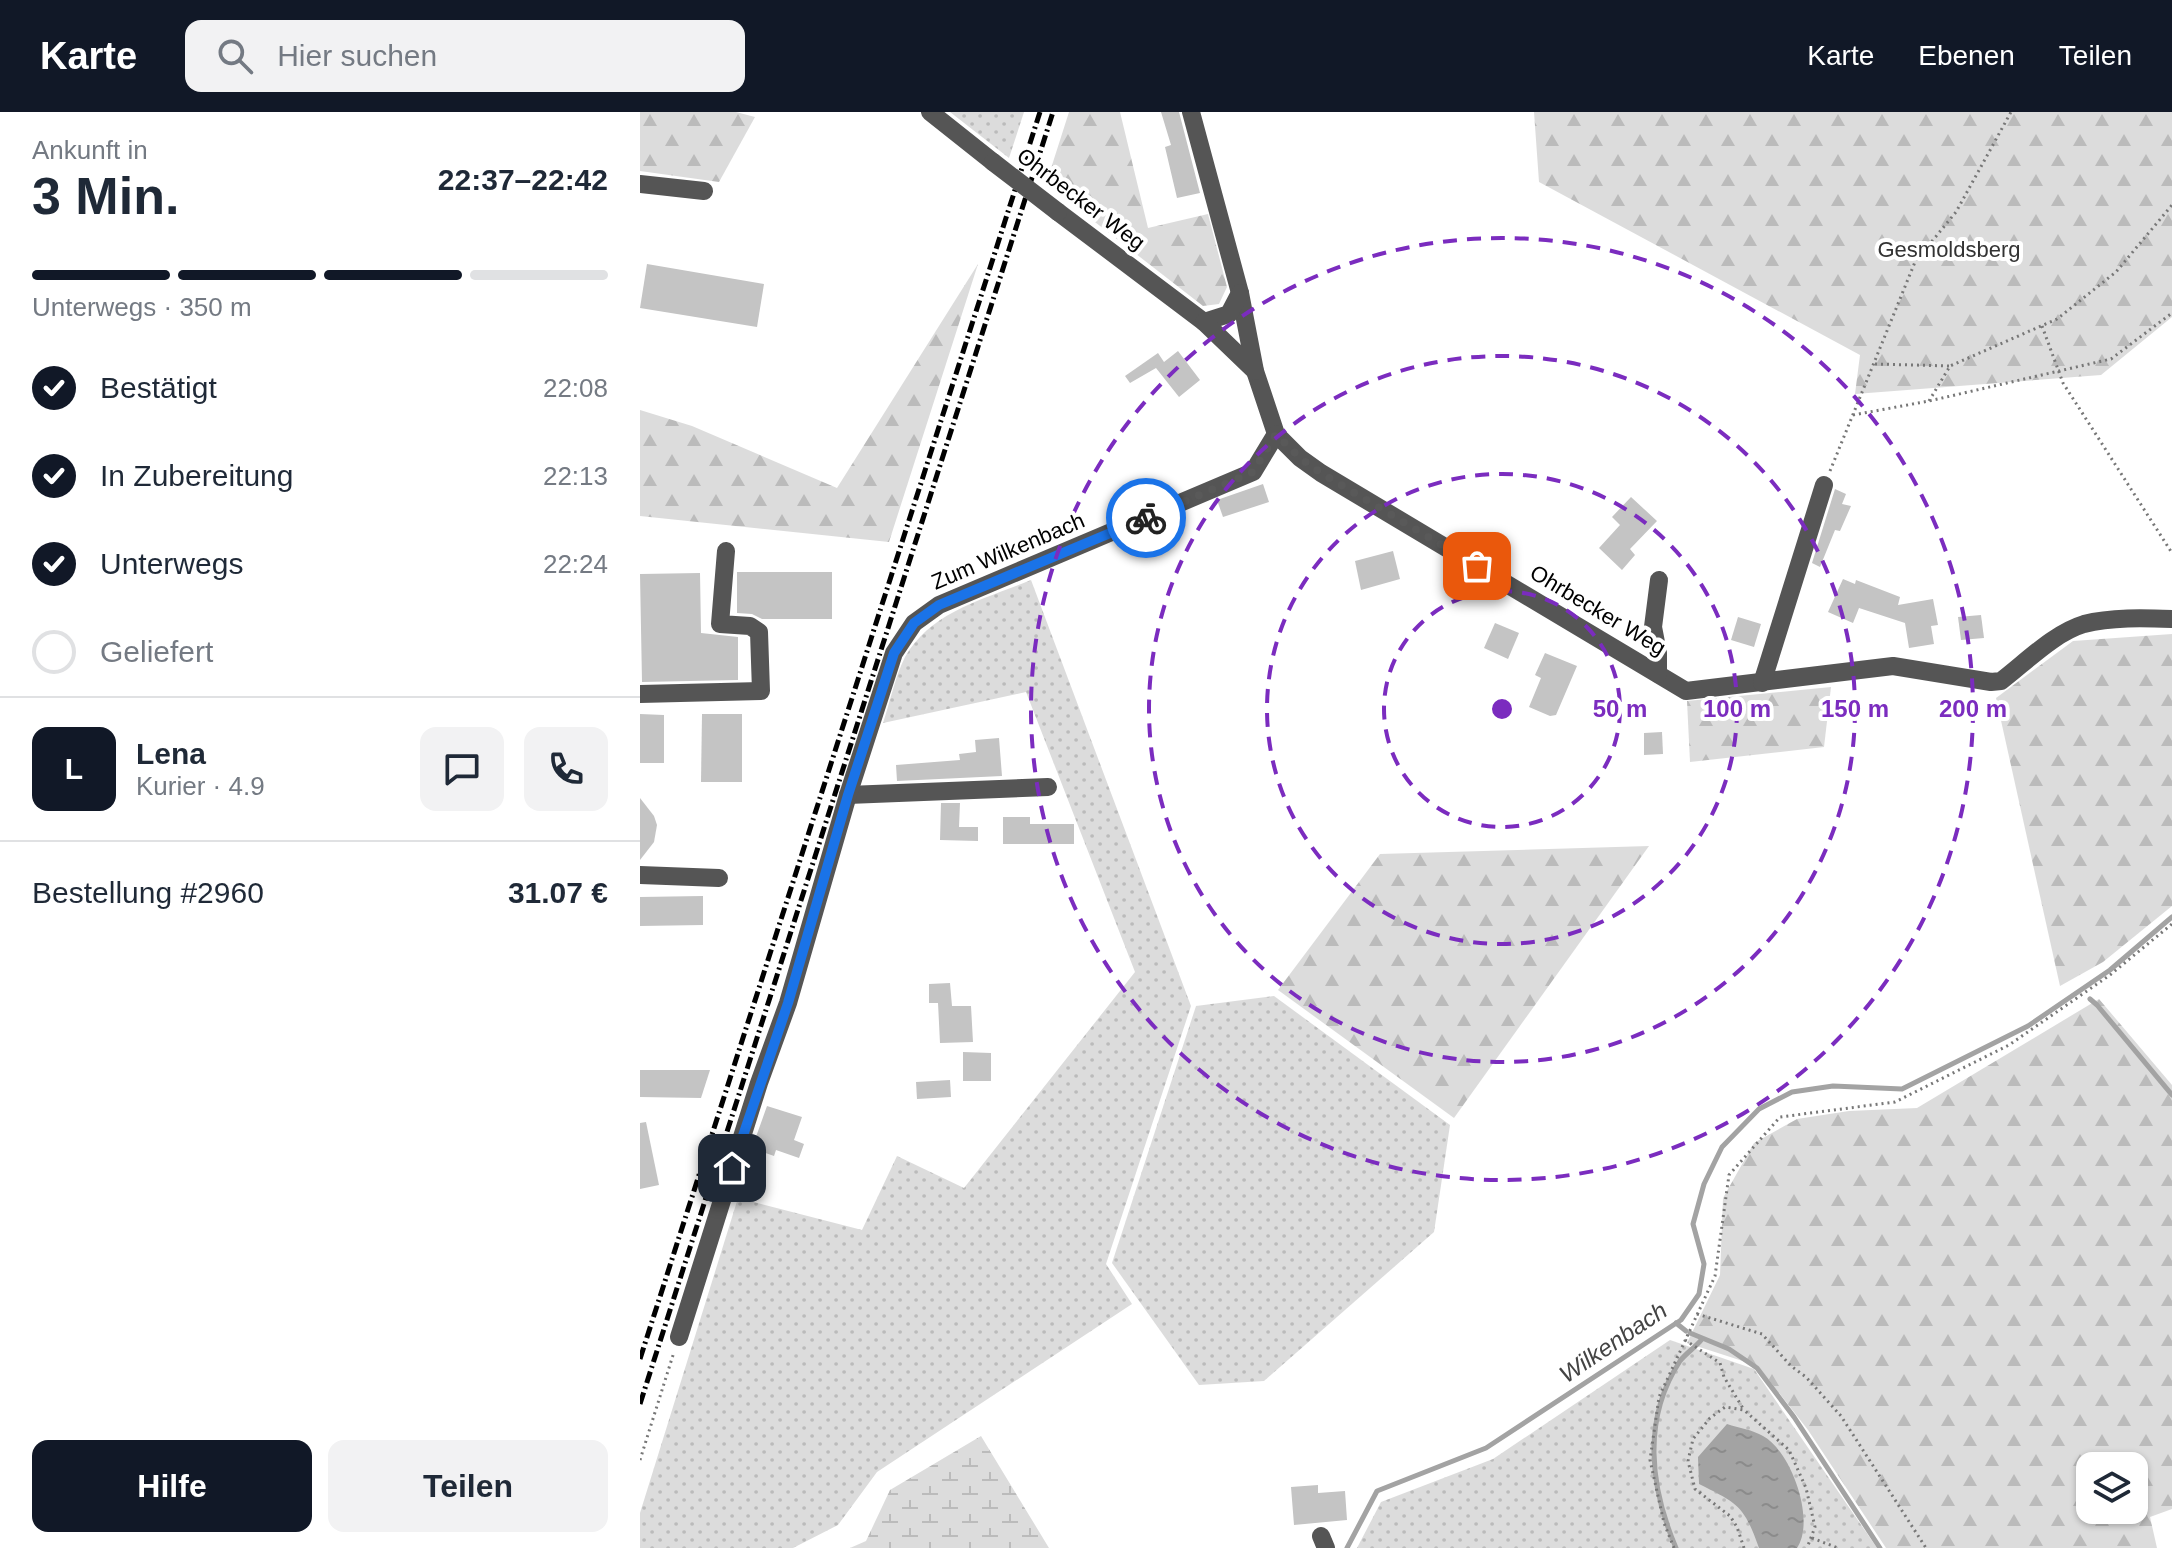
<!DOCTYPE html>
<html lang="de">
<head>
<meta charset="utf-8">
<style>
	body { margin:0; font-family:Arial,sans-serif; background:#f2f2f3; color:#1f2937; height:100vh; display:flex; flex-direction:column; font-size:30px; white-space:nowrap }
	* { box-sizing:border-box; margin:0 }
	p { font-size:26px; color:#747a83 }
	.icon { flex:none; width:44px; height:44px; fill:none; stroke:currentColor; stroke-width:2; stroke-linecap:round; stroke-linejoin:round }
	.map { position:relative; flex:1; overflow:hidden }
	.side { display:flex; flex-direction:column; background:#fff; width:640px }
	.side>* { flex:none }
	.tools { position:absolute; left:1436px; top:1340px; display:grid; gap:16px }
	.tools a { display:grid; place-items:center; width:72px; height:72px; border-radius:16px; background:#fff; box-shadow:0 2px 6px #0004; font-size:40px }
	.pin { position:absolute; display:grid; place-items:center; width:68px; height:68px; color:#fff; margin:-34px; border-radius:16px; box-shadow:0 4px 12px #0006 }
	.courier { position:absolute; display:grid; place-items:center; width:80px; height:80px; margin:-40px; border:6px solid #1a73e8; border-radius:50%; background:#fff; color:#222; box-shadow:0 2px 10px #0007 }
	.head em { font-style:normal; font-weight:700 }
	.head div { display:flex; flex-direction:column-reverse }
	.head { display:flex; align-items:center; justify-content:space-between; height:136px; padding:0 32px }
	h1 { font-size:52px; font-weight:700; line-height:60px }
	.bar { display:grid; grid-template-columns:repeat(4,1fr); gap:12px 8px; align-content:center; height:96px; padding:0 32px }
	.bar i { height:10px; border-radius:6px; background:#e0e1e3 }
	.bar .on { background:#111827 }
	.bar p { grid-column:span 4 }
	.line { display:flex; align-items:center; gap:20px; padding:0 32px; border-top:2px solid #e0e1e3 }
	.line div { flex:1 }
	.round { display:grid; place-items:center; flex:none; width:84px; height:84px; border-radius:16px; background:#f2f2f3 }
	ol { padding:0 32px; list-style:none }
	li { display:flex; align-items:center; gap:24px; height:88px }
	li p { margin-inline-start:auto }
	li .icon { padding:8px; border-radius:50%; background:#111827; color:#fff; stroke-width:4 }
	li:last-child { color:#747a83 }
	li i { width:44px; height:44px; border:4px solid #e0e1e3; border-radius:50% }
	.button { display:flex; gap:16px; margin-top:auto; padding:16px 32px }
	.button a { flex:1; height:92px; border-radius:16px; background:#111827; color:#fff; font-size:32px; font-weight:700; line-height:92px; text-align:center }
	.button a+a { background:#f2f2f3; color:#1f2937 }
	header { display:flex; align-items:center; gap:48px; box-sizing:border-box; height:112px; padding:0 40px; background:#111827; color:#fff }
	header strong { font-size:38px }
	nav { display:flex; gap:44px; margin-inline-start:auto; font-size:28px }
	.search { width:560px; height:72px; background:#f2f2f3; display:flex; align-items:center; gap:20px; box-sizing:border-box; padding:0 28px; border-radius:16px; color:#747a83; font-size:30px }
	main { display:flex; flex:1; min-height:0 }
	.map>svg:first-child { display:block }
	.grass { fill:url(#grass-dots) }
	.forest { fill:url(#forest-firs); fill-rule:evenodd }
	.wetland { fill:url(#wetland-marsh) }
	.water { fill:url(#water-ripples) }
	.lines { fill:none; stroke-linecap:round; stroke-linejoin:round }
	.stream { stroke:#a3a3a3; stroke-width:5 }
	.building { fill:#c4c4c4 }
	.path { stroke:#777; stroke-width:3; stroke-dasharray:2 4; stroke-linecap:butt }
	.minor { stroke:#555; stroke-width:18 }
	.rail { stroke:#000; stroke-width:5; stroke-dasharray:12 4 2 4; stroke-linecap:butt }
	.minor-bridge { stroke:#555; stroke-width:18 }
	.done { stroke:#595959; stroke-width:8; stroke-dasharray:0 14.4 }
	.route { stroke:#1a73e8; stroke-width:10 }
	.ring { fill:none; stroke:#7b2cbf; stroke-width:4; stroke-dasharray:14 10 }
	.labels { text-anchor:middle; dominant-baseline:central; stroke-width:8; stroke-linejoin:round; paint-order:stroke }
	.street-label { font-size:22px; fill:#000; stroke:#fff }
	.park-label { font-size:22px; fill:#333; stroke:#fff }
	.water-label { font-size:24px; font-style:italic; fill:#444; stroke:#fff }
	.centre { fill:#7b2cbf; stroke:#fff; stroke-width:4 }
	.ring-label { font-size:24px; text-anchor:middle; font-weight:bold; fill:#7b2cbf; stroke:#fff; stroke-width:8; stroke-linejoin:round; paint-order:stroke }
</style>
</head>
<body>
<header>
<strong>Karte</strong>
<div class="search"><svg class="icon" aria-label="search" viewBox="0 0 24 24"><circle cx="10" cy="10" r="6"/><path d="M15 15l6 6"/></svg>Hier suchen</div>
<nav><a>Karte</a><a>Ebenen</a><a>Teilen</a></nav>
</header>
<main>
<section class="side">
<div class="head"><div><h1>3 Min.</h1><p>Ankunft in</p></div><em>22:37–22:42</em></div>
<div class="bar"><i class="on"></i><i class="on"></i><i class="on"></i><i></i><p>Unterwegs · 350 m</p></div>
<ol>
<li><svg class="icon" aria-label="check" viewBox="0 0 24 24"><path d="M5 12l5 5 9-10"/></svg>Bestätigt<p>22:08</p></li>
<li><svg class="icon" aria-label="check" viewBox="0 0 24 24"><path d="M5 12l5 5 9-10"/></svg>In Zubereitung<p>22:13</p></li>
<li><svg class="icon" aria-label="check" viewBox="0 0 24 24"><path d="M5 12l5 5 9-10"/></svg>Unterwegs<p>22:24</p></li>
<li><i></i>Geliefert</li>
</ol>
<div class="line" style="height:144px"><b class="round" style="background:#111827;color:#fff">L</b><div><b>Lena</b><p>Kurier · 4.9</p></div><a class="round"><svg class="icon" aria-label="chat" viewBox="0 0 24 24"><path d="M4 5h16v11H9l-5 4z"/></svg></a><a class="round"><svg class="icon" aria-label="phone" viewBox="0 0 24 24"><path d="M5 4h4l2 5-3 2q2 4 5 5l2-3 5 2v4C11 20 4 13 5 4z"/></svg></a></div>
<div class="line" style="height:104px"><div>Bestellung #2960</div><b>31.07 €</b></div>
<div class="button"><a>Hilfe</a><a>Teilen</a></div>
</section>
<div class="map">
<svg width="1532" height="1436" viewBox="0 0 1532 1436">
	<defs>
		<pattern id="grass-dots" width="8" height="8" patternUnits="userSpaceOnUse" patternTransform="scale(2)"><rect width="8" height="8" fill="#dcdcdc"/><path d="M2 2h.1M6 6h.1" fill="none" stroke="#bbb" stroke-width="1.8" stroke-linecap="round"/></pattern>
		<pattern id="forest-firs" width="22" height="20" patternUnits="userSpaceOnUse" patternTransform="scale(2)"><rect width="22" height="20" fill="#dcdcdc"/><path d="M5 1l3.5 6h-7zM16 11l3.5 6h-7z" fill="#bbb"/></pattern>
		<pattern id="wetland-marsh" width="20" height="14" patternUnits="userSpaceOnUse" patternTransform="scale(2)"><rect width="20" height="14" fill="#dcdcdc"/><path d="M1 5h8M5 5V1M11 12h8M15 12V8" fill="none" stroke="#bbb"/></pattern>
		<pattern id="water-ripples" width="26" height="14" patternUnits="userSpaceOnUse" patternTransform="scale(2)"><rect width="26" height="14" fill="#a3a3a3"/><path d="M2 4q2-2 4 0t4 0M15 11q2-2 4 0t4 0" fill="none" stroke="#8b8b8b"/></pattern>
	</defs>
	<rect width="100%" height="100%" fill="#fff"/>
	<g class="grass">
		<path d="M 310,0 L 384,0 L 369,46 Z"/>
		<path d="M 391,468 L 551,894 L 466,1152 L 492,1192 L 237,1360 L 198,1413 L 153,1436 L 0,1436 L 0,1401 L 98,1086 L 222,1118 L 257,1044 L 324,1076 L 495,860 L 386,580 L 243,611 C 250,590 255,565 265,545 C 291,499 345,487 391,468 Z"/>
		<path d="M 634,884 L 810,1013 L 794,1120 L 624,1269 L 559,1273 L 472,1151 L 556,894 Z"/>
		<path d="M 1030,1228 L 1114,1257 L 1237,1436 L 717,1436 L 741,1390 L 853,1347 Z"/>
	</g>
	<g class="forest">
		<path d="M 0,0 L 96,0 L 115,5 L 79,70 L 0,59 Z"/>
		<path d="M 429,0 L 480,0 L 508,116 L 568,102 L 587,175 L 579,192 L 563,194 L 406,72 Z"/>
		<path d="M 894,0 L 1532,0 L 1532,205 L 1461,263 L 1215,282 L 1220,243 L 899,70 Z"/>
		<path d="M 338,152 L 249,430 L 0,404 L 0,298 L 52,314 L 197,376 Z"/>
		<path d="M 1532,522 L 1532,794 L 1463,850 L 1420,874 L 1356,586 L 1433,529 Z"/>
		<path d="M 1191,575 L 1184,635 L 1050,650 L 1047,589 Z"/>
		<path d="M 1009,734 L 814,1006 L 638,878 L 740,742 Z"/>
		<path d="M 1459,887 L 1532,973 L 1532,1397 L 1510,1405 L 1517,1436 L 1246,1436 L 1168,1318 L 1118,1254 L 1047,1231 L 1080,1163 L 1083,1086 L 1114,1031 L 1157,1007 L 1209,999 L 1277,996 ZM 1450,1354 L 1494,1354 L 1494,1398 L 1450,1398 Z"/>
	</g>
	<path class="wetland" d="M 341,1324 L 409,1436 L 210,1436 L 226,1429 L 250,1378 Z"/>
	<path class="water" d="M 1087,1312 C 1099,1316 1113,1318 1123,1324 C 1151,1339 1176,1408 1157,1436 L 1119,1436 C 1104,1394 1099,1392 1059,1372 L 1058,1345 Z"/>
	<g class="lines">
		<g class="stream">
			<path d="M 1450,887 L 1457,893 L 1532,983"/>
			<path d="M 1036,1211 L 1046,1219"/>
			<path d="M 1050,1221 L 1089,1237 L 1117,1256 L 1154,1305 L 1240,1436"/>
			<path d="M 707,1436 L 737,1379 L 846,1336 L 1041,1208 L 1059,1182 L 1064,1152 L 1053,1112 L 1064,1072 L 1082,1035 L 1119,997 L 1152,980 L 1193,974 L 1262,977 L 1388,914 L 1470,858 L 1532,805"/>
			<path d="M 1036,1436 C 1010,1375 1002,1307 1040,1249 C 1046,1241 1056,1235 1062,1227"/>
		</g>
	</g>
	<g class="building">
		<path d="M 521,0 L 539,0 L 560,81 L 537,86 L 525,35 L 531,33 Z"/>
		<path d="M 7,152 L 124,172 L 117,215 L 0,196 Z"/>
		<path d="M 538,239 L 560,268 L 539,285 L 516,256 L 490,271 L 485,264 L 518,241 L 524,250 Z"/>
		<path d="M 623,372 L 629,390 L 583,405 L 577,388 Z"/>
		<path d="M 1195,377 L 1206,382 L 1202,392 L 1211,394 L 1200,419 L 1195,418 L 1180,455 L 1172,451 Z"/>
		<path d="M 991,385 L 1017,409 L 990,437 L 995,443 L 982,458 L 959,436 L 980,413 L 972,405 Z"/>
		<path d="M 753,439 L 760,467 L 721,478 L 715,449 Z"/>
		<path d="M 97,460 L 192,460 L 192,507 L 122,507 L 112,502 L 97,501 Z"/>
		<path d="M 60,461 L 61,521 L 98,525 L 98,568 L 2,570 L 0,462 Z"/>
		<path d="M 1203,467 L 1215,472 L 1216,468 L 1260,485 L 1258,493 L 1293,487 L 1298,513 L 1291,514 L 1294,532 L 1269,536 L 1265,511 L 1219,496 L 1213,511 L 1188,500 Z"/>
		<path d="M 1341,503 L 1344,526 L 1321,528 L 1318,505 Z"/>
		<path d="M 1098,505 L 1121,512 L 1114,535 L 1091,528 Z"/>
		<path d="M 855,511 L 879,521 L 868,547 L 844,536 Z"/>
		<path d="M 905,541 L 937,554 L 916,603 L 910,604 L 889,595 L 901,566 L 895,563 Z"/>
		<path d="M 0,602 L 24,603 L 24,651 L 0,651 Z"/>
		<path d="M 62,602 L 102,602 L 102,670 L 61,670 Z"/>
		<path d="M 1022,620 L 1023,642 L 1004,643 L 1004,621 Z"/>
		<path d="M 359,626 L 362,664 L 257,669 L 256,653 L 320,648 L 319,642 L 336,640 L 335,628 Z"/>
		<path d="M 0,686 L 14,704 L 17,713 L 14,730 L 0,748 Z"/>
		<path d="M 301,691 L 320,691 L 319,715 L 338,715 L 338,729 L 300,728 Z"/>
		<path d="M 363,705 L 390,705 L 390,712 L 434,712 L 434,732 L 363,732 Z"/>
		<path d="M 63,784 L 63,813 L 0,814 L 0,785 Z"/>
		<path d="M 310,871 L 312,894 L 331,894 L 333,930 L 300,931 L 298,891 L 289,891 L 289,872 Z"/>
		<path d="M 323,940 L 351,941 L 351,969 L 323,969 Z"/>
		<path d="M 0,958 L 70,958 L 61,986 L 0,985 Z"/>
		<path d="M 310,968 L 311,985 L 277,987 L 276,970 Z"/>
		<path d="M 127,994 L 162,1005 L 154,1028 L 164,1032 L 159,1046 L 136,1038 L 134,1044 L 112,1036 Z"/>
		<path d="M 6,1010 L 19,1073 L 0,1077 L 0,1011 Z"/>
		<path d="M 678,1373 L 678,1381 L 705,1379 L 707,1408 L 654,1413 L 651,1375 Z"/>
	</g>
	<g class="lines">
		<g class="path">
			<path d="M 1402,214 L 1423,271 L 1532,441"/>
			<path d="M 1235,252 L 1310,254"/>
			<path d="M 1289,289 L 1310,254 L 1417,207 L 1476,160 L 1532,93"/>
			<path d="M 1213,303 L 1289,289 L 1471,247 L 1532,201"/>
			<path d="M 1190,359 L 1275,150 L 1316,100 L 1371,0"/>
			<path d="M 1057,1202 L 1122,1222 L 1151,1254 L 1166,1265 L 1201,1304 L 1286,1436"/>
			<path d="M 1045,1228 L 1080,1251 L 1084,1265 L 1104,1298"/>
			<path d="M 0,1348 L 34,1240"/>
			<path d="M 1172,1426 L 1198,1436"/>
			<path d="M 1034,1436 L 1024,1411 L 1010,1348 L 1019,1285 L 1075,1164 L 1089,1063 L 1140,1005 L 1255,990 L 1369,933 L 1470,863 L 1532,812"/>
			<path d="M 1104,1436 L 1097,1415 L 1090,1404 L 1055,1377 L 1048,1349 L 1053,1327 L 1070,1306 L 1085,1295 L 1104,1298 L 1149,1338 L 1166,1376 L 1175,1415 L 1167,1436"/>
		</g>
		<g class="minor">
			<path d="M 290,0 L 353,50"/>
			<path d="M 551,0 L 600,181 L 615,259 L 636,322 L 660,346 L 681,361 L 1046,579 L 1253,554 L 1351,570 L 1361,569 C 1386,550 1414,521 1444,512 C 1471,505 1504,506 1532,507"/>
			<path d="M 0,72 L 64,79"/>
			<path d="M 418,100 L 564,210 L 589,202 L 600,181"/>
			<path d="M 564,210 L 615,259"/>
			<path d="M 1018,562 L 1018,541 L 1013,515 L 1019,468"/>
			<path d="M 1122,571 L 1184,373"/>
			<path d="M 0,582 L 121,579 L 119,520 L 110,514 L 80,512 L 86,439"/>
			<path d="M 208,683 L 408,675"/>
			<path d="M 0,763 L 79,766"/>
			<path d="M 39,1225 L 119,971 L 148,891 L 208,683 L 254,541 L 274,511 L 299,493 L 613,360 L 636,322"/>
			<path d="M 681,1424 L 686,1436"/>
		</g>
		<g class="rail">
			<path d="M 0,1247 L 400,0"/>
			<path d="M 0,1292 L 413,0"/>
		</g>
		<path class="minor-bridge" d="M 353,50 L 418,100"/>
	</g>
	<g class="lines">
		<path class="done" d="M 506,406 L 613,360 L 636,322 L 660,346 L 681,361 L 837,454"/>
		<path class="route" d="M 92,1056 L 148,891 L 208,683 L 254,541 L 274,511 L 299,493 L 506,406"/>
	</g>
	<g class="ring">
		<circle cx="862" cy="597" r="118"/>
		<circle cx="862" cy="597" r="235"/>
		<circle cx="862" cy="597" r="353"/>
		<circle cx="862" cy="597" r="471"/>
	</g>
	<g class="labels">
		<g class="street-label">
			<text transform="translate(441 87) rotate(37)">Ohrbecker Weg</text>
			<text transform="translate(368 439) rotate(-23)">Zum Wilkenbach</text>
			<text transform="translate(958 498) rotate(31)">Ohrbecker Weg</text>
		</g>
		<g class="park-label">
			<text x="1309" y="137">Gesmoldsberg</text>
		</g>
		<g class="water-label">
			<text transform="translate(973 1230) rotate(-34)">Wilkenbach</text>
		</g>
	</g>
	<circle cx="862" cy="597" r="12" class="centre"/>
	<g class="ring-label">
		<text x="980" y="605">50 m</text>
		<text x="1097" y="605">100 m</text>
		<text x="1215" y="605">150 m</text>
		<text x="1333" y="605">200 m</text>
	</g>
</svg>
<div class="tools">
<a><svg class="icon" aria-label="layers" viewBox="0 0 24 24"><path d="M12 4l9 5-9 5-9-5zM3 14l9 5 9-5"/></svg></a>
</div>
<div class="pin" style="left:837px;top:454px;background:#ea580c"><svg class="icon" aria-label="bag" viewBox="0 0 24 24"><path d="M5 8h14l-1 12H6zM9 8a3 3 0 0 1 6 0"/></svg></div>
<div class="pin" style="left:92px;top:1056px;background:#1f2937"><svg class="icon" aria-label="home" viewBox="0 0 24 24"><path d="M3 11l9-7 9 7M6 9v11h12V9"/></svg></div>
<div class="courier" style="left:506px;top:406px"><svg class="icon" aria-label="bike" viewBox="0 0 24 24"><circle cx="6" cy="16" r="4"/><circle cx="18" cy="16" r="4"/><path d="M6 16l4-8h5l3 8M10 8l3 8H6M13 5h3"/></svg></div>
</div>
</main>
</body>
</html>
